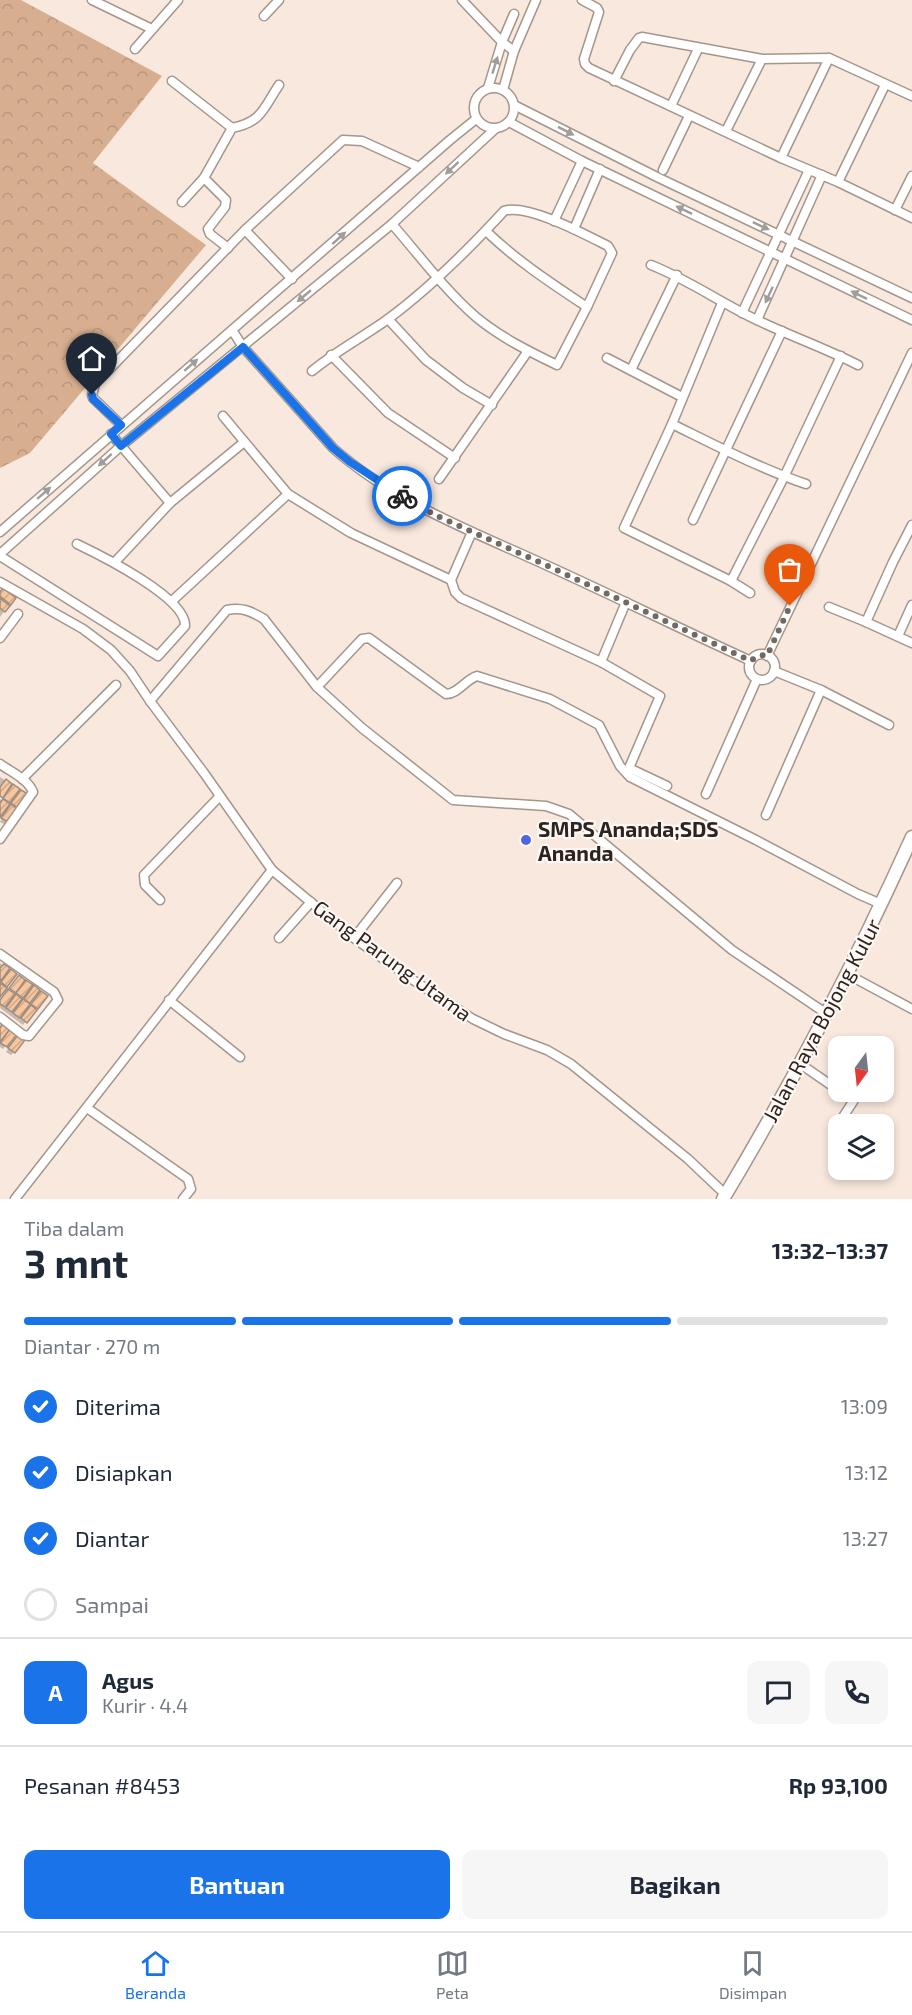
<!DOCTYPE html>
<html lang="id">
<head>
<meta charset="utf-8">
<style>
	body { margin:0; font-family:"Exo 2",sans-serif; background:#f6f6f7; color:#1f2937; height:100vh; display:flex; flex-direction:column; font-size:22px; white-space:nowrap }
	* { box-sizing:border-box; margin:0 }
	p { font-size:20px; color:#747a83 }
	.icon { flex:none; width:33px; height:33px; fill:none; stroke:currentColor; stroke-width:2; stroke-linecap:round; stroke-linejoin:round }
	.map { position:relative; height:1199px; overflow:hidden }
	.details { display:flex; flex-direction:column; background:#fff; flex:1 }
	.details>* { flex:none }
	.needle { width:39px; rotate:195deg }
	.tools { position:absolute; left:828px; top:1036px; display:grid; gap:12px }
	.tools a { display:grid; place-items:center; width:66px; height:66px; border-radius:12px; background:#fff; box-shadow:0 3px 9px #0003; font-size:30px }
	.pin { position:absolute; display:grid; place-items:center; width:51px; height:51px; color:#fff; margin:-62px -26px; border-radius:50% 50% 50% 0; rotate:-45deg; box-shadow:0 0 6px #0007 }
	.pin .icon { rotate:45deg }
	.courier { position:absolute; display:grid; place-items:center; width:60px; height:60px; margin:-30px; border:4px solid #1a73e8; border-radius:50%; background:#fff; color:#222; box-shadow:0 2px 8px #0007 }
	.overview em { font-style:normal; font-weight:700 }
	.overview div { display:flex; flex-direction:column-reverse }
	.overview { display:flex; align-items:center; justify-content:space-between; height:102px; padding:0 24px }
	h1 { font-size:39px; font-weight:700; line-height:45px }
	.bar { display:grid; grid-template-columns:repeat(4,1fr); gap:9px 6px; align-content:center; height:72px; padding:0 24px }
	.bar i { height:8px; border-radius:4px; background:#e0e1e3 }
	.bar .selected { background:#1a73e8 }
	.bar p { grid-column:span 4 }
	.line { display:flex; align-items:center; gap:15px; padding:0 24px; border-top:2px solid #e0e1e3 }
	.line div { flex:1 }
	.round { display:grid; place-items:center; flex:none; width:63px; height:63px; border-radius:12px; background:#f6f6f7 }
	ol { padding:0 24px; list-style:none }
	li { display:flex; align-items:center; gap:18px; height:66px }
	li p { margin-inline-start:auto }
	li .icon { padding:6px; border-radius:50%; background:#1a73e8; color:#fff; stroke-width:4 }
	li:last-child { color:#747a83 }
	li i { width:33px; height:33px; border:3px solid #e0e1e3; border-radius:50% }
	.button { display:flex; gap:12px; margin-top:auto; padding:12px 24px }
	.button a { flex:1; height:69px; border-radius:12px; background:#1a73e8; color:#fff; font-size:24px; font-weight:700; line-height:69px; text-align:center }
	.button a+a { background:#f6f6f7; color:#1f2937 }
	.tabs { display:flex; justify-content:space-around; align-items:center; height:84px; border-top:2px solid #e0e1e3; background:#fff; font-size:16px; color:#747a83 }
	.tabs a { display:grid; justify-items:center; gap:3px }
	.tabs .selected { color:#1a73e8 }
	.map>svg:first-child { display:block }
	.forest { fill:url(#forest-crowns) }
	.shadow { fill:#0003; fill-rule:evenodd }
	.building { fill:url(#building-hatch); stroke:#9c8e83; stroke-width:1.5 }
	.lines { fill:none; stroke-linecap:round; stroke-linejoin:round }
	.minor-casing { stroke:#a4968b; stroke-width:11 }
	.secondary-casing { stroke:#a4968b; stroke-width:15 }
	.minor { stroke:#fff; stroke-width:8 }
	.secondary { stroke:#fff; stroke-width:12 }
	.oneway { fill:#a09d9b }
	.done { stroke:#736963; stroke-width:6; stroke-dasharray:0 10.8 }
	.route { stroke:#1a73e8; stroke-width:8 }
	.poi-dot { fill:#4c68dc; stroke:#fef7f3; stroke-width:2 }
	.labels { text-anchor:middle; dominant-baseline:central; stroke-width:4.5; stroke-linejoin:round; paint-order:stroke }
	.poi-label { font-size:21px; font-weight:bold; fill:#2b2521; stroke:#fef7f3; text-anchor:start }
	.street-label { font-size:21px; fill:#2b2521; stroke:#fef7f3 }
</style>
</head>
<body>
<div class="map">
<svg width="912" height="1199" viewBox="0 0 912 1199">
	<defs>
		<pattern id="forest-crowns" width="20" height="18" patternUnits="userSpaceOnUse" patternTransform="scale(1.5)"><rect width="20" height="18" fill="#d7af90"/><path d="M2 6a3 3 0 1 1 6 0M12 15a3 3 0 1 1 6 0" fill="none" stroke="#b9967c"/></pattern>
		<pattern id="building-hatch" width="6" height="6" patternUnits="userSpaceOnUse" patternTransform="scale(1.5)"><rect width="6" height="6" fill="#f9c59c"/><path d="M-1 1l2-2M0 6l6-6M5 7l2-2" fill="none" stroke="#d6a986"/></pattern>
	</defs>
	<rect width="100%" height="100%" fill="#f8e8dd"/>
	<path class="forest" d="M 0,0 L 21,0 L 162,76 L 93,163 L 206,245 L 30,453 L 0,468 Z"/>
	<g class="shadow">
		<path d="M 0,593 L 14,598 L 0,617 Z"/>
		<path d="M 0,777 L 18,789 L 13,799 L 21,792 L 25,795 L 4,824 L 0,822 L 5,812 L 0,815 L 0,799 L 8,804 L 9,802 L 0,795 Z"/>
		<path d="M 0,963 L 15,974 L 0,995 Z"/>
		<path d="M 19,977 L 46,996 L 23,1025 L 0,1008 L 0,1001 L 10,989 L 20,1000 L 23,996 L 11,987 L 10,988 ZM 35,995 L 37,996 L 30,1007 L 27,1004 Z"/>
		<path d="M 0,1024 L 15,1034 L 3,1049 L 0,1047 Z"/>
		<path d="M 15,1040 L 14,1052 L 11,1055 L 6,1052 Z"/>
	</g>
	<g class="building">
		<path d="M 3,588 L 16,598 L 11,605 L 0,596 L 0,592 Z"/>
		<path d="M 0,598 L 10,606 L 5,612 L 0,608 Z"/>
		<path d="M 6,779 L 12,784 L 3,798 L 0,796 L 0,787 Z"/>
		<path d="M 13,784 L 20,789 L 10,803 L 3,798 Z"/>
		<path d="M 21,790 L 28,794 L 18,808 L 11,803 Z"/>
		<path d="M 3,799 L 10,804 L 0,817 L 0,803 Z"/>
		<path d="M 11,804 L 17,809 L 8,822 L 1,818 Z"/>
		<path d="M 4,964 L 10,968 L 0,982 L 0,968 Z"/>
		<path d="M 11,969 L 17,974 L 7,987 L 1,982 Z"/>
		<path d="M 19,975 L 25,980 L 16,993 L 9,988 Z"/>
		<path d="M 26,980 L 33,985 L 23,998 L 16,993 Z"/>
		<path d="M 0,983 L 7,988 L 0,997 Z"/>
		<path d="M 34,985 L 40,990 L 30,1003 L 24,999 Z"/>
		<path d="M 8,989 L 15,994 L 5,1007 L 0,1004 L 0,1000 Z"/>
		<path d="M 41,991 L 48,996 L 38,1009 L 31,1004 Z"/>
		<path d="M 16,994 L 22,999 L 12,1012 L 6,1008 Z"/>
		<path d="M 23,999 L 30,1004 L 20,1018 L 13,1013 Z"/>
		<path d="M 31,1005 L 37,1010 L 27,1023 L 21,1018 Z"/>
		<path d="M 3,1024 L 10,1029 L 0,1042 L 0,1028 Z"/>
		<path d="M 10,1029 L 17,1034 L 7,1047 L 0,1043 Z"/>
		<path d="M 18,1035 L 25,1040 L 15,1053 L 8,1048 Z"/>
	</g>
	<g class="lines">
		<g class="minor-casing">
			<g id="minor">
				<path d="M 92,0 L 152,29"/>
				<path d="M 462,0 L 502,42 L 514,51"/>
				<path d="M 582,0 L 597,8 L 599,12 L 584,59 L 585,64 L 589,68 L 781,158 L 838,182 L 912,218"/>
				<path d="M 264,16 L 279,0"/>
				<path d="M 135,49 L 178,0"/>
				<path d="M 172,81 L 232,128"/>
				<path d="M 614,81 L 630,50 L 639,38 L 642,37 L 762,59 L 829,58 L 912,96"/>
				<circle cx="494" cy="108" r="20"/>
				<path d="M 488,88 L 502,42 L 514,14"/>
				<path d="M 503,90 L 514,51 L 536,0"/>
				<path d="M 514,105 L 659,178 L 912,298"/>
				<path d="M 671,106 L 698,49"/>
				<path d="M 509,122 L 582,161 L 912,320"/>
				<path d="M 726,131 L 762,59"/>
				<path d="M 781,158 L 829,58"/>
				<path d="M 663,170 L 689,116"/>
				<path d="M 838,182 L 885,85"/>
				<path d="M 182,202 L 204,178"/>
				<path d="M 895,210 L 912,176"/>
				<path d="M 554,221 L 582,161"/>
				<path d="M 574,229 L 600,169"/>
				<path d="M 245,230 L 292,279"/>
				<path d="M 486,231 C 517,261 551,283 587,307"/>
				<path d="M 228,248 L 210,234 L 208,229 L 225,207 L 226,200 L 204,178 L 232,128 C 262,122 263,109 279,85"/>
				<path d="M 651,265 C 689,280 721,303 757,320 C 790,336 825,348 858,365"/>
				<path d="M 722,303 L 672,424 L 624,528 L 731,581 L 750,593"/>
				<path d="M 742,313 L 809,170"/>
				<path d="M 388,319 L 426,360 L 463,388 L 492,405"/>
				<path d="M 757,320 L 822,175"/>
				<path d="M 232,330 L 243,347 L 333,448 C 395,503 474,532 548,566 C 616,597 683,630 751,661"/>
				<path d="M 331,355 L 388,413 L 455,458"/>
				<path d="M 607,358 L 682,397"/>
				<path d="M 631,370 L 677,275"/>
				<path d="M 312,371 C 336,351 363,337 388,319 C 430,288 469,249 504,211 C 527,203 586,235 608,246 L 612,253 L 587,307 L 557,365 C 530,352 500,337 476,317 C 445,290 419,255 392,224"/>
				<path d="M 223,416 L 288,494 L 351,533 L 451,580"/>
				<path d="M 672,424 C 715,445 759,468 806,484"/>
				<path d="M 121,425 L 93,398 L 92,395 L 95,384 L 245,230 L 343,140 L 362,141 L 419,167"/>
				<path d="M 111,434 L 170,503"/>
				<path d="M 439,479 L 528,351"/>
				<path d="M 693,520 L 782,331"/>
				<path d="M 0,532 L 450,140 L 476,119"/>
				<path d="M 472,532 L 451,580 L 455,592 L 461,598 L 601,662 L 660,696 L 629,768 L 667,786"/>
				<path d="M 0,554 L 121,446 L 392,224 L 495,129"/>
				<path d="M 0,556 L 158,656 L 185,626 C 187,598 100,555 77,544"/>
				<path d="M 115,562 L 170,503 L 243,443"/>
				<path d="M 731,581 L 784,477 L 841,356"/>
				<path d="M 0,582 L 83,629 L 111,650 L 130,671 L 150,701 L 204,773 L 272,870 L 354,938 L 413,980 L 473,1019 L 504,1034 L 547,1050 L 571,1064 L 688,1159 L 726,1195"/>
				<path d="M 172,601 L 288,494"/>
				<path d="M 829,607 L 866,622 L 912,643"/>
				<path d="M 866,622 L 893,562 L 912,525"/>
				<path d="M 898,636 L 912,605"/>
				<path d="M 0,638 L 18,614"/>
				<circle cx="762" cy="667" r="13"/>
				<path d="M 767,656 L 912,353"/>
				<path d="M 601,662 L 626,602"/>
				<path d="M 774,671 L 821,690 L 889,725"/>
				<path d="M 317,687 L 362,639 L 369,638 L 446,694 C 458,694 465,680 477,676 L 550,699 L 599,725 L 620,766 L 630,777 L 756,840 L 858,894 L 881,904"/>
				<path d="M 150,701 L 227,610 C 242,607 251,611 264,619 L 317,687 L 362,728 L 453,800 L 546,806 L 569,814 L 732,950 L 827,1014"/>
				<path d="M 0,764 C 11,772 28,779 33,792 L 0,839"/>
				<path d="M 22,779 L 116,685"/>
				<path d="M 706,794 L 757,679"/>
				<path d="M 766,815 L 821,690"/>
				<path d="M 160,900 L 145,885 L 144,875 L 219,797"/>
				<path d="M 279,938 L 311,902"/>
				<path d="M 354,938 L 397,883"/>
				<path d="M 0,954 L 54,992 L 58,1000 L 29,1036 L 23,1035 L 0,1017"/>
				<path d="M 847,974 L 912,1009"/>
				<path d="M 169,1000 L 240,1057"/>
				<path d="M 799,1063 L 838,1090"/>
				<path d="M 842,1092 L 854,1100 L 843,1117 L 855,1125"/>
				<path d="M 87,1108 L 188,1179 L 191,1189 L 183,1199"/>
				<path d="M 15,1199 L 272,870"/>
			</g>
		</g>
		<g class="secondary-casing">
			<path id="secondary" d="M 723,1199 C 793,1082 856,961 912,837"/>
		</g>
		<use href="#minor" class="minor"/>
		<use href="#secondary" class="secondary"/>
	</g>
	<defs><path id="oneway-solid" d="M-6-.8H1V-3.2L6.5 0L1 3.2V.8H-6Z" transform="scale(1.5)"/></defs>
	<g class="oneway">
		<use href="#oneway-solid" transform="translate(495 65) rotate(-73)"/>
		<use href="#oneway-solid" transform="translate(566 131) rotate(27)"/>
		<use href="#oneway-solid" transform="translate(452 168) rotate(137)"/>
		<use href="#oneway-solid" transform="translate(684 210) rotate(-154)"/>
		<use href="#oneway-solid" transform="translate(761 226) rotate(25)"/>
		<use href="#oneway-solid" transform="translate(339 238) rotate(-42)"/>
		<use href="#oneway-solid" transform="translate(769 295) rotate(115)"/>
		<use href="#oneway-solid" transform="translate(859 295) rotate(-154)"/>
		<use href="#oneway-solid" transform="translate(304 296) rotate(140)"/>
		<use href="#oneway-solid" transform="translate(191 365) rotate(-41)"/>
		<use href="#oneway-solid" transform="translate(105 460) rotate(138)"/>
		<use href="#oneway-solid" transform="translate(44 493) rotate(-41)"/>
	</g>
	<g class="lines">
		<path class="done" d="M 402,496 L 435,515 L 548,566 L 751,661 C 756,656 760,654 767,656 L 790,606"/>
		<path class="route" d="M 92,395 L 93,399 L 121,425 L 111,434 L 121,446 L 243,347 L 333,448 L 350,462 L 402,496"/>
	</g>
	<circle class="poi-dot" cx="526" cy="840" r="6"/>
	<g class="labels">
		<g class="poi-label">
			<text x="538" y="828">SMPS Ananda;SDS<tspan x="538" dy="24">Ananda</tspan></text>
		</g>
		<g class="street-label">
			<text transform="translate(393 960) rotate(36)">Gang Parung Utama</text>
			<text transform="translate(821 1020) rotate(-62)">Jalan Raya Bojong Kulur</text>
		</g>
	</g>
</svg>
<div class="tools">
<a><svg class="needle" viewBox="-14 -14 28 28"><path d="M0-13l5 13h-10z" fill="#e53935"/><path d="M0 13l5-13h-10z" fill="#747a83"/></svg></a>
<a><svg class="icon" aria-label="layers" viewBox="0 0 24 24"><path d="M12 4l9 5-9 5-9-5zM3 14l9 5 9-5"/></svg></a>
</div>
<div class="pin" style="left:790px;top:606px;background:#ea580c"><svg class="icon" aria-label="bag" viewBox="0 0 24 24"><path d="M5 8h14l-1 12H6zM9 8a3 3 0 0 1 6 0"/></svg></div>
<div class="pin" style="left:92px;top:395px;background:#1f2937"><svg class="icon" aria-label="home" viewBox="0 0 24 24"><path d="M3 11l9-7 9 7M6 9v11h12V9"/></svg></div>
<div class="courier" style="left:402px;top:496px"><svg class="icon" aria-label="bike" viewBox="0 0 24 24"><circle cx="6" cy="16" r="4"/><circle cx="18" cy="16" r="4"/><path d="M6 16l4-8h5l3 8M10 8l3 8H6M13 5h3"/></svg></div>
</div>
<section class="details">
<div class="overview"><div><h1>3 mnt</h1><p>Tiba dalam</p></div><em>13:32–13:37</em></div>
<div class="bar"><i class="selected"></i><i class="selected"></i><i class="selected"></i><i></i><p>Diantar · 270 m</p></div>
<ol>
<li><svg class="icon" aria-label="check" viewBox="0 0 24 24"><path d="M5 12l5 5 9-10"/></svg>Diterima<p>13:09</p></li>
<li><svg class="icon" aria-label="check" viewBox="0 0 24 24"><path d="M5 12l5 5 9-10"/></svg>Disiapkan<p>13:12</p></li>
<li><svg class="icon" aria-label="check" viewBox="0 0 24 24"><path d="M5 12l5 5 9-10"/></svg>Diantar<p>13:27</p></li>
<li><i></i>Sampai</li>
</ol>
<div class="line" style="height:108px"><b class="round" style="background:#1a73e8;color:#fff">A</b><div><b>Agus</b><p>Kurir · 4.4</p></div><a class="round"><svg class="icon" aria-label="chat" viewBox="0 0 24 24"><path d="M4 5h16v11H9l-5 4z"/></svg></a><a class="round"><svg class="icon" aria-label="phone" viewBox="0 0 24 24"><path d="M5 4h4l2 5-3 2q2 4 5 5l2-3 5 2v4C11 20 4 13 5 4z"/></svg></a></div>
<div class="line" style="height:78px"><div>Pesanan #8453</div><b>Rp 93,100</b></div>
<div class="button"><a>Bantuan</a><a>Bagikan</a></div>
</section>
<nav class="tabs">
<a class="selected"><svg class="icon" aria-label="home" viewBox="0 0 24 24"><path d="M3 11l9-7 9 7M6 9v11h12V9"/></svg>Beranda</a>
<a><svg class="icon" aria-label="map" viewBox="0 0 24 24"><path d="M3 6l6-2 6 2 6-2v14l-6 2-6-2-6 2zM9 4v14M15 6v14"/></svg>Peta</a>
<a><svg class="icon" aria-label="saved" viewBox="0 0 24 24"><path d="M7 4h10v16l-5-4-5 4z"/></svg>Disimpan</a>
</nav>
</body>
</html>
